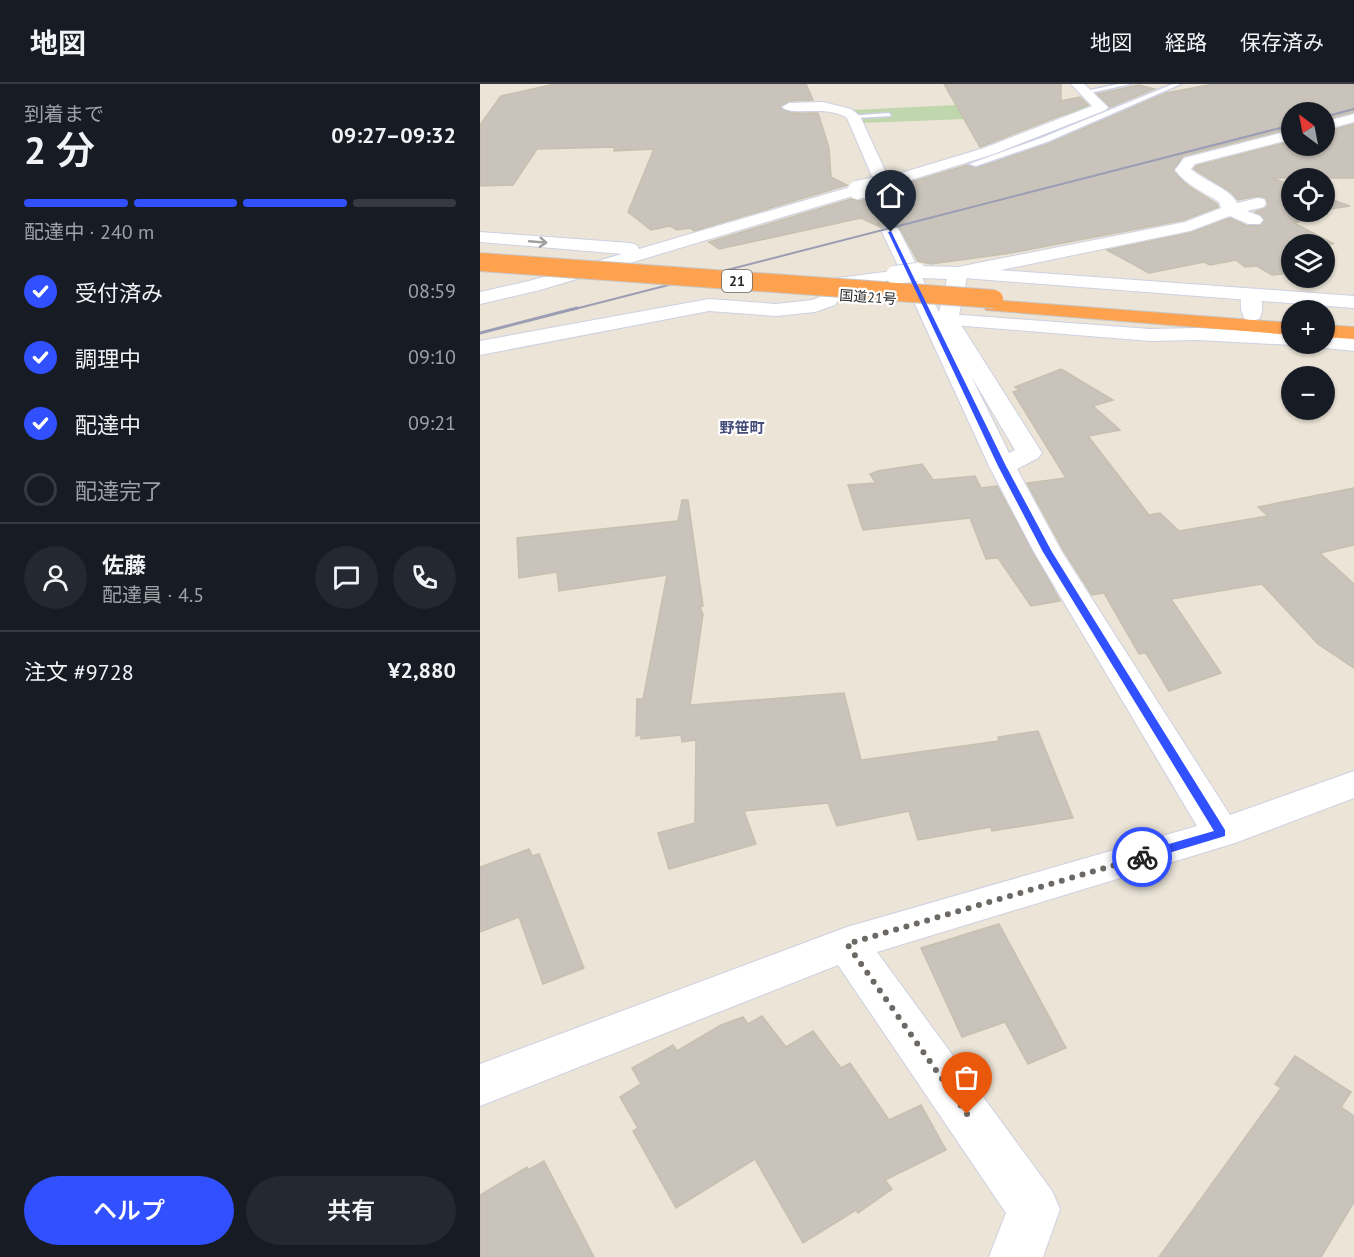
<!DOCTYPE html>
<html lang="ja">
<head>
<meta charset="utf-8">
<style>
	body { margin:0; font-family:"PT Sans","Noto Sans JP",sans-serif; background:#242831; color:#f1f3f6; height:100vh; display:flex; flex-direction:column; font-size:22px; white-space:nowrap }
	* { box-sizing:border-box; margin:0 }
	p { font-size:20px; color:#9ea1a6 }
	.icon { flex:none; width:33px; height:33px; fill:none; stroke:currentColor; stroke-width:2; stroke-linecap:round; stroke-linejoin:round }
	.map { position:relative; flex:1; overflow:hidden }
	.drawer { display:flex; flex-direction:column; background:#171b24; width:480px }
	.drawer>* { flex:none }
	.needle { width:39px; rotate:328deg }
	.fabs { position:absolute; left:801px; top:18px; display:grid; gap:12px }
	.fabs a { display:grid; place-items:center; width:54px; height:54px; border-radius:50%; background:#171b24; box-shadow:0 2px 4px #0004; font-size:30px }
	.pin { position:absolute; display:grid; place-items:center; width:51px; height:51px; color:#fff; margin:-62px -26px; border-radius:50% 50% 50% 0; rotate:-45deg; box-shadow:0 0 6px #0007 }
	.pin .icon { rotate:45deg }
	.courier { position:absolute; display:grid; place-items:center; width:60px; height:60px; margin:-30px; border:4px solid #3150ff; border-radius:50%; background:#fff; color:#222; box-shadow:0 2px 8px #0007 }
	.overview em { font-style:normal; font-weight:600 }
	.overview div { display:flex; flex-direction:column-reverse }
	.overview { display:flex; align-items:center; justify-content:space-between; height:102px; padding:0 24px }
	h1 { font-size:39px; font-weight:600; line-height:45px }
	.bar { display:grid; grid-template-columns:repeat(4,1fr); gap:9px 6px; align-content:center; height:72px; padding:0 24px }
	.bar i { height:8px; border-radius:4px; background:#363941 }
	.bar .on { background:#3150ff }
	.bar p { grid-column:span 4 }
	.line { display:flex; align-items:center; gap:15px; padding:0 24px; border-top:2px solid #363941 }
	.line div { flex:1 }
	.round { display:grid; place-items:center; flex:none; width:63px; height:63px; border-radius:32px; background:#242831 }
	ol { padding:0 24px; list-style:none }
	li { display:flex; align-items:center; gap:18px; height:66px }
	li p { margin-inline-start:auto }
	li .icon { padding:6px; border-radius:50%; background:#3150ff; color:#fff; stroke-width:4 }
	li:last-child { color:#9ea1a6 }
	li i { width:33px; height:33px; border:3px solid #363941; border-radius:50% }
	.primary-button { display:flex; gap:12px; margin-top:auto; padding:12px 24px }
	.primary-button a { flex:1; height:69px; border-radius:36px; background:#3150ff; color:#fff; font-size:24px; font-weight:600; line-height:69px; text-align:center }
	.primary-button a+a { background:#242831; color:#f1f3f6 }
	header { display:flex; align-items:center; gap:36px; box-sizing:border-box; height:84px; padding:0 30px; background:#171b24; border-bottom:2px solid #363941 }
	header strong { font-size:28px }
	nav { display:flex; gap:33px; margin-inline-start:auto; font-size:21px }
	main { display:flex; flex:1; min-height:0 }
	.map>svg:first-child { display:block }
	.cemetery { fill:#c0d6ad }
	.building { fill:#c9c3bb; stroke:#c6c0b1; stroke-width:1.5 }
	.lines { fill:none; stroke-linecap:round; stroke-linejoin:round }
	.street-tunnel { stroke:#c4beb4; stroke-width:18; stroke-dasharray:18 9; stroke-linecap:butt }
	.lane-casing { stroke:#cdd0e2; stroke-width:3 }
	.street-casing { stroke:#cdd0e2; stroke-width:2 }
	.secondary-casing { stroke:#cdd0e2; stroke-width:2 }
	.highway-casing { stroke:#c7c7c7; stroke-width:2 }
	.lane { fill:#fff; fill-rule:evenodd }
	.street { fill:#fff; fill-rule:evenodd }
	.secondary { fill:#fff; fill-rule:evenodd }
	.highway { fill:#ffa24f; fill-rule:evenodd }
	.rail-far1 { stroke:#9a9db3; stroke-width:2 }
	.rail { stroke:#9a9db3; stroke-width:3 }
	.street-bridge-casing { stroke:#cdd0e2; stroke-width:20; stroke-linecap:butt }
	.highway-bridge-casing { stroke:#c7c7c7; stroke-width:20; stroke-linecap:butt }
	.street-bridge { stroke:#fff; stroke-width:18 }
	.highway-bridge { stroke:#ffa24f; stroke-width:18 }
	.oneway { stroke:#9e9e9e }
	.route { fill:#3150ff }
	.done { stroke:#6c6965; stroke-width:6; stroke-dasharray:0 10.8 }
	.labels { text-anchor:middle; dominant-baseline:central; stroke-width:4.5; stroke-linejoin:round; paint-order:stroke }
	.shield { fill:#fff; stroke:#686868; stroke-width:1.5 }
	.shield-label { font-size:14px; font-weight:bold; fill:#272727 }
	.far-street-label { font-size:14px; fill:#272727; stroke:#fff }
	.far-quarter-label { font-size:15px; font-weight:bold; fill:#454d7a; stroke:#fff }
</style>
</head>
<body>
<header>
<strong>地図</strong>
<nav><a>地図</a><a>経路</a><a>保存済み</a></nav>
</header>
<main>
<section class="drawer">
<div class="overview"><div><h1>2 分</h1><p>到着まで</p></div><em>09:27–09:32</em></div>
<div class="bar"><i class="on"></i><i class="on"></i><i class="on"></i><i></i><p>配達中 · 240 m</p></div>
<ol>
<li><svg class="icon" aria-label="check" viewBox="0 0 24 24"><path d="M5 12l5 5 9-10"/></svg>受付済み<p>08:59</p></li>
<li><svg class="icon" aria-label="check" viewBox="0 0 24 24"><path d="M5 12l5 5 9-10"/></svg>調理中<p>09:10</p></li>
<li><svg class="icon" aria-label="check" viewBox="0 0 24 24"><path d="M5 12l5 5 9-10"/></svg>配達中<p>09:21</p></li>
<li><i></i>配達完了</li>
</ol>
<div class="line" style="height:108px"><a class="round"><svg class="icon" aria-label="person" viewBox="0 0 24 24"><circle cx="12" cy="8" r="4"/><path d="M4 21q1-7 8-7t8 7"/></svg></a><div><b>佐藤</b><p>配達員 · 4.5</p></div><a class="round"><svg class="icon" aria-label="chat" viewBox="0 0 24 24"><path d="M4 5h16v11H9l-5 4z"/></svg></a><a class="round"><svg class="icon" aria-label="phone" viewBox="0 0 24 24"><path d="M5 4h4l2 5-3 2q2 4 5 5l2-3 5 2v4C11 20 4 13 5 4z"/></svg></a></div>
<div class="line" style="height:78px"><div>注文 #9728</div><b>¥2,880</b></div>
<div class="primary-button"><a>ヘルプ</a><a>共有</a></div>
</section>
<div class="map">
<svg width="874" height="1173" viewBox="0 0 874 1173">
	<rect width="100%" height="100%" fill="#ebe4d7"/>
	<path class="cemetery" d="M 602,15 L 609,24 L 590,31 L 382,39 L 373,26 Z"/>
	<g class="building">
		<path d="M 75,0 L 326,0 L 333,16 L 309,17 L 300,24 L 313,29 L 338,29 L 349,64 L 351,93 L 367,101 L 214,147 L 210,144 L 197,146 L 190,142 L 171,146 L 148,128 L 174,65 L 134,67 L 135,63 L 57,65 L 33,101 L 0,102 L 0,41 L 21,12 Z"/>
		<path d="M 464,0 L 581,0 L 581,17 L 600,13 L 608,21 L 500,63 Z"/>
		<path d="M 734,0 L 874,0 L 874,28 L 844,36 L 844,28 L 812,28 L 812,44 L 703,72 L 693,87 L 708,102 L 737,120 L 738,123 L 704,136 L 531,169 L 451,180 L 438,177 L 419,143 L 405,142 L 402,144 L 381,134 L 239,165 L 229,158 L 371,115 L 379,117 L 401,112 L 409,105 L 487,81 L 497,84 L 568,60 L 686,9 Z"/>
		<path d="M 659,1 L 674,5 L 630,23 L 617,10 Z"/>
		<path d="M 874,40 L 874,94 L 792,94 L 812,101 L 812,128 L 842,128 L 848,130 L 814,136 L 819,138 L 814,139 L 854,160 L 810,160 L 812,189 L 792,191 L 777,182 L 765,183 L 756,176 L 730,181 L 724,178 L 669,189 L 627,166 L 710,149 L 750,134 L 767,142 L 782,141 L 785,135 L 775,128 L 786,124 L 788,120 L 786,114 L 777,112 L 758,116 L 751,108 L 714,85 L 716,82 L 812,57 L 812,62 L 844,62 L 844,48 Z"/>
		<path d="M 844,113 L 870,122 L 844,126 Z"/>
		<path d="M 581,285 L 633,316 L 613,322 L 640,346 L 608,352 L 669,431 L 680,429 L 699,447 L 788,432 L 778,423 L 874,404 L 874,461 L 840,469 L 874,500 L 874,584 L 838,560 L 782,500 L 691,515 L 741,589 L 689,607 L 666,569 L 659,570 L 624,509 L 612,511 L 584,467 L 547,399 L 586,394 L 533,308 L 540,306 L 535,303 Z"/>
		<path d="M 442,380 L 453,396 L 495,392 L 501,404 L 517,402 L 580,517 L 551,522 L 518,474 L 506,475 L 490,434 L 383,446 L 368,401 L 396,399 L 390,390 L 398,387 Z"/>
		<path d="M 202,416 L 208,416 L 223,522 L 220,523 L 223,530 L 210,621 L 364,609 L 381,676 L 519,657 L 518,653 L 558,647 L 593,734 L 512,747 L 511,743 L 438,756 L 429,727 L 357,742 L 348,719 L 264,727 L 276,760 L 189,785 L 178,749 L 215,739 L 216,656 L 202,658 L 201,651 L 161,655 L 161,651 L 156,652 L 157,615 L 163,615 L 187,491 L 79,507 L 77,488 L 39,494 L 37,454 L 198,437 Z"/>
		<path d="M 49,765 L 52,772 L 59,770 L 104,884 L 63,900 L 39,833 L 0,848 L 0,783 Z"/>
		<path d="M 519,840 L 586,964 L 548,980 L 525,938 L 482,953 L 441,864 Z"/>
		<path d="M 282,932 L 306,963 L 333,947 L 361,984 L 370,979 L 409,1036 L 441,1021 L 466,1066 L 405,1096 L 412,1105 L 378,1129 L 376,1126 L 323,1159 L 275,1075 L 196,1124 L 153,1047 L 158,1044 L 140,1013 L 161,1000 L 152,984 L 193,961 L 197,967 L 241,941 L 263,933 L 268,940 Z"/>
		<path d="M 815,972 L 871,1008 L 861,1023 L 874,1032 L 874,1118 L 841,1173 L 679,1173 L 801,1004 L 795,1000 Z"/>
		<path d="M 64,1077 L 114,1173 L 0,1173 L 0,1111 L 47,1083 L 48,1086 Z"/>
	</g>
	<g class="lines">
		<path class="street-tunnel" d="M 387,98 L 411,148"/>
		<g class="lane-casing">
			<g id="lane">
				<path d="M 638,0 L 651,0 L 605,10 L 602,8 Z"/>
				<path d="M 693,0 L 701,0 L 567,58 L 496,82 L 489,80 L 561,54 Z"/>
				<path d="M 409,29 L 411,32 L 373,34 L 370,32 Z"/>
			</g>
		</g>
		<g class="street-casing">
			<g id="street">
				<path d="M 591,0 L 604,0 L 628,23 L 626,26 L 514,70 L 399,106 L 391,101 L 394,97 L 367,34 C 347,20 312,33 302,23 L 309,19 L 343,18 L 371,25 L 380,32 L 408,93 L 504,64 L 612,22 Z"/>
				<path d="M 874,30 L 874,38 L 844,46 L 844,38 Z"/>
				<path d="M 812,46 L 812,55 L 715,80 L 711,85 C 723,96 752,106 757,119 L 778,114 L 784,115 L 786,119 L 784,123 L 767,127 L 780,132 L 783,136 L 780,140 L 768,140 L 750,132 L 710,147 L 487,193 L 478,236 L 562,369 L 558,374 L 537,385 L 582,468 L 750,731 L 874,687 L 874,714 L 755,759 L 397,868 L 572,1107 L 580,1125 L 563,1173 L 509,1173 L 526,1129 L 358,881 L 0,1022 L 0,980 L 367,843 L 717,742 L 554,468 L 509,382 L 423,194 L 370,203 L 364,207 L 355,221 L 335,228 L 296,232 L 229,227 L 0,271 L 0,257 L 229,215 L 296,220 L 332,216 L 340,213 L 349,199 L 358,194 L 420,186 L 402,148 L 405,144 L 417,144 L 420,148 L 437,182 L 478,183 L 705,138 L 741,124 L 739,118 C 723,108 706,101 695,86 L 704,74 ZM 442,194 L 467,195 L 459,228 ZM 491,292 L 535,366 L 529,369 Z"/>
				<path d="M 377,101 L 383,103 L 385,106 L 383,109 L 60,206 L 0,220 L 0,208 L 49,197 L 142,170 L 0,158 L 0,148 L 150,159 L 157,161 L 159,165 Z"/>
				<path d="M 771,205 L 778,207 C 783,214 784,228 779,235 L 772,237 L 765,235 C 760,228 759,214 764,207 Z"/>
			</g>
		</g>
		<g class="secondary-casing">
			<g id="secondary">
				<path d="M 478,183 L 874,212 L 874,224 L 471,193 L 468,189 L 471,185 Z"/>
				<path d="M 468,230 L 670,245 L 717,244 L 812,249 L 812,260 L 820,260 L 812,261 L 717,256 L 670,257 L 461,240 L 458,236 L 461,232 Z"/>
				<path d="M 844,252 L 874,253 L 874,267 L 836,263 L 834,260 L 844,260 Z"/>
			</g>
		</g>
		<g class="highway-casing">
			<g id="highway">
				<path d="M 513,216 L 812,239 L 812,251 L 506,226 L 503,222 L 506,218 Z"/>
				<path d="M 844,241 L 874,243 L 874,255 L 844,253 Z"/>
			</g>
		</g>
		<use href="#lane" class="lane"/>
		<use href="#street" class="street"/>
		<use href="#secondary" class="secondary"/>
		<use href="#highway" class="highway"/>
		<g class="rail-far1">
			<path d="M 844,33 L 874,25"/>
			<path d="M 91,226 L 812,41"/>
		</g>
		<path class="rail" d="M 0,249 L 97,224"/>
		<g class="street-bridge-casing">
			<g id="street-bridge">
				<path d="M 377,106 L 399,101"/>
				<path d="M 415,191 L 437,188"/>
			</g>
		</g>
		<g class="highway-bridge-casing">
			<path id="highway-bridge" d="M 0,178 L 514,215"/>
		</g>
		<use href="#street-bridge" class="street-bridge"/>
		<use href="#highway-bridge" class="highway-bridge"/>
	</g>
	<defs><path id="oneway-shaft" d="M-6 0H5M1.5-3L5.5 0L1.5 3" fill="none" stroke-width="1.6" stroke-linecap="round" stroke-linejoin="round" transform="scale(1.5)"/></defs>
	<use class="oneway" href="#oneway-shaft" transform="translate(58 158) rotate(5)"/>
	<path class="route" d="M 411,147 L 526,382 L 572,468 L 745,746 L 745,752 L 662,777 L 658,776 L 658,769 L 734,747 L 563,468 L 518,382 L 408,148 Z"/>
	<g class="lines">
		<path class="done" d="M 487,1030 L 367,860 L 662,773"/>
	</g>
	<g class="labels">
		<rect class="shield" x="242" y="186" width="30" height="22" rx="4.5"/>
		<g class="shield-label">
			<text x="257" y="197">21</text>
		</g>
		<g class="far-street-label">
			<text transform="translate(388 213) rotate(4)">国道21号</text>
		</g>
		<g class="far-quarter-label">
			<text x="262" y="343">野笹町</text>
		</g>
	</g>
</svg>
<div class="fabs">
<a><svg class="needle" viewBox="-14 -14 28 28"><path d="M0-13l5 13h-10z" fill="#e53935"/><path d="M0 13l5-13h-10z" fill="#9ea1a6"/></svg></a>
<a><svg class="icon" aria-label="locate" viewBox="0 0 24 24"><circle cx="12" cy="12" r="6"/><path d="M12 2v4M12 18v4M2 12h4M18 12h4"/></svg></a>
<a><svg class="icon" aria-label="layers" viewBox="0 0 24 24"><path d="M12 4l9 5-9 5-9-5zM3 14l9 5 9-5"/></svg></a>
<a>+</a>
<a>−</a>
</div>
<div class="pin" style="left:487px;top:1030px;background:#ea580c"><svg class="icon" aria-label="bag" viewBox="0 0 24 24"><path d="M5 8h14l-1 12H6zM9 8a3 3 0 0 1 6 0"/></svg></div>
<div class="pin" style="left:411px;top:148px;background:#1f2937"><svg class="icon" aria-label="home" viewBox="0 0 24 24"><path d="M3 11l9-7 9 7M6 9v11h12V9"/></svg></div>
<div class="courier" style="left:662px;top:773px"><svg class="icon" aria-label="bike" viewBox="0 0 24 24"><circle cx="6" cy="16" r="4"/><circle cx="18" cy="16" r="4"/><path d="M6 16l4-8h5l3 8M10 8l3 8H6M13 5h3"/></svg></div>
</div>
</main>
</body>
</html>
